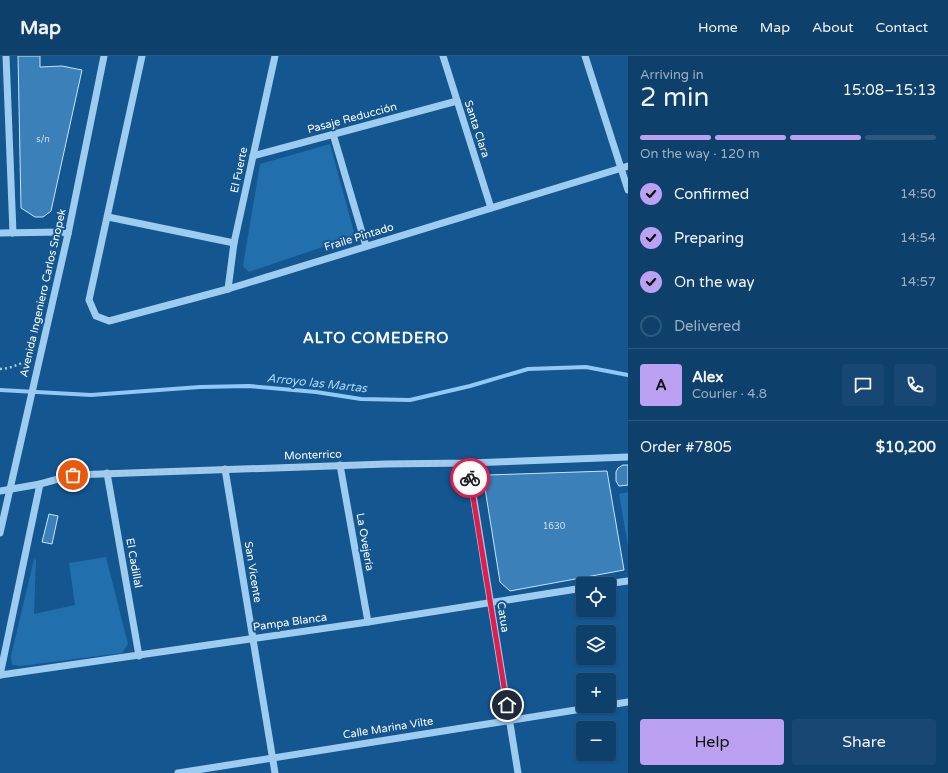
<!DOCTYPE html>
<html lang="en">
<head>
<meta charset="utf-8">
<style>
	body { margin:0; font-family:"Varela Round",sans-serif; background:#174772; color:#f1f3f6; height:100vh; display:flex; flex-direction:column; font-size:15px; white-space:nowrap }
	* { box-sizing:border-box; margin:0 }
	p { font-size:13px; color:#9bafc2 }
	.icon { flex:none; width:22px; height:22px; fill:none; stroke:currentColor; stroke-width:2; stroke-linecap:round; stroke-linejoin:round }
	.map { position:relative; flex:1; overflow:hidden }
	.drawer { display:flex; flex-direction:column; background:#0e406c; width:320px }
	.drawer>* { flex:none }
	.controls { position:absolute; left:576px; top:521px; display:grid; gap:8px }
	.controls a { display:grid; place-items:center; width:40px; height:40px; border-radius:4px; background:#0e406c; box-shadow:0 1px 3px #0004,0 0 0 1px #2e597f; font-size:20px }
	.pin { position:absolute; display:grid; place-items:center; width:34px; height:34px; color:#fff; margin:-17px; border:2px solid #fff; border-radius:50%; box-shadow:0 1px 4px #0007 }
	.courier { position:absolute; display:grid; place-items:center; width:40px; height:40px; margin:-20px; border:3px solid #e11d48; border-radius:50%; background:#fff; color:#222; box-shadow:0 1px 5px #0007 }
	.headline em { font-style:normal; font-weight:600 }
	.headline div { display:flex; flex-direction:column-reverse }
	.headline { display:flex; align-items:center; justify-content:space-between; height:68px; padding:0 12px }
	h1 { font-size:26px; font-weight:600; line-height:30px }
	.bar { display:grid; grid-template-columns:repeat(4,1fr); gap:6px 4px; align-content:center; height:48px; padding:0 12px }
	.bar i { height:5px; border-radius:3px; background:#2e597f }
	.bar .on { background:#bca0f2 }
	.bar p { grid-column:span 4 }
	.line { display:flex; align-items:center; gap:10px; padding:0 12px; border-top:1px solid #2e597f }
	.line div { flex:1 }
	.round { display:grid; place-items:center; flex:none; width:42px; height:42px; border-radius:4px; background:#174772 }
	ol { padding:0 12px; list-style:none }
	li { display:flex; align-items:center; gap:12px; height:44px }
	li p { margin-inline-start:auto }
	li .icon { padding:4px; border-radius:50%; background:#bca0f2; color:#111; stroke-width:4 }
	li:last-child { color:#9bafc2 }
	li i { width:22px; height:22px; border:2px solid #2e597f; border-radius:50% }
	.button { display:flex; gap:8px; margin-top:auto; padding:8px 12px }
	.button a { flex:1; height:46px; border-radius:4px; background:#bca0f2; color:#111; font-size:16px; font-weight:600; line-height:46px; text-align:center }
	.button a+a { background:#174772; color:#f1f3f6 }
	header { display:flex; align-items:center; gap:24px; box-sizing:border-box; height:56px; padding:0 20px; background:#0e406c; border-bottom:1px solid #2e597f }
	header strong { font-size:19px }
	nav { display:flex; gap:22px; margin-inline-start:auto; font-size:14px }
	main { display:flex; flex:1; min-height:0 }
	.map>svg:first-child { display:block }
	.green { fill:#226fad }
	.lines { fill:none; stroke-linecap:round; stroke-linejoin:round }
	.stream { stroke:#90c9f5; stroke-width:4 }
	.building { fill:#3c80b9; stroke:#c5e4fc }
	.path { stroke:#9eccf1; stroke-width:2.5; stroke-dasharray:2 3; stroke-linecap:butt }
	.minor { stroke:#9eccf1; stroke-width:7 }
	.done { stroke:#acc4d8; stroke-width:4; stroke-dasharray:0 7.2 }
	.route { stroke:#e11d48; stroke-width:5 }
	.labels { text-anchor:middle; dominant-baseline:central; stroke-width:4; stroke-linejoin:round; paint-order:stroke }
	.number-label { font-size:9px; fill:#cedfee }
	.street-label { font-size:11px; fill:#fff; stroke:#135690 }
	.water-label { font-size:12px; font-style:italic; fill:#aad6f8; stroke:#135690 }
	.district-label { font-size:15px; font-weight:bold; letter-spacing:1px; fill:#fff; stroke:#135690 }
</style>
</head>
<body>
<header>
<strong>Map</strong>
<nav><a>Home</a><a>Map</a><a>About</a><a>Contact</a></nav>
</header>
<main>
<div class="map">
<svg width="628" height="717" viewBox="0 0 628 717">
	<rect width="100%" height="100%" fill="#135690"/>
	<g class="green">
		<path d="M 330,88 L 355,180 L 249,216 L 243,210 L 260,108 Z"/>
		<path d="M 628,436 L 628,490 L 619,438 Z"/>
		<path d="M 106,501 L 128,588 L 122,597 L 21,610 L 12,609 L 11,600 L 34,503 L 36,504 L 34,558 L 75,549 L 69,507 Z"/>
	</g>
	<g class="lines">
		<path class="stream" d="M 0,334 L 91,339 L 200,331 L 249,330 L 316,336 L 361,343 L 410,344 L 470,330 L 528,313 L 586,311 L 628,319"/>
	</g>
	<g class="building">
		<path d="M 18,0 L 40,0 L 40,11 L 62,10 L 82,14 L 51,155 L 43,161 L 35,161 L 21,152 Z"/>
		<path d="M 623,409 L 628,409 L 628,429 L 619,430 L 616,425 L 616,416 L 618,412 Z"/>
		<path d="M 607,415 L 624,514 L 510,535 L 500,526 L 484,426 L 488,419 Z"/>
		<path d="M 49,458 L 58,460 L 52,488 L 42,486 Z"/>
	</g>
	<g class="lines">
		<path class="path" d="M 0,313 L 9,312 L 30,304"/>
		<g class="minor">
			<path d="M 6,0 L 13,177"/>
			<path d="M 142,0 L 89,244 L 96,260 L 109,265 L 228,233 L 628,110"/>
			<path d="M 443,0 L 491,152"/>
			<path d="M 585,0 L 628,134"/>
			<path d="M 333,78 L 366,190"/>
			<path d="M 253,100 L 457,45"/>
			<path d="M 108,161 L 234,187"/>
			<path d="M 0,177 L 62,176 L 68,178"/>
			<path d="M 228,233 L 234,187 L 275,0"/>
			<path d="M 468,407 L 518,717"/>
			<path d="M 340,409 L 368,566"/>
			<path d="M 225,413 L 275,717"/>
			<path d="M 107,417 L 139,600"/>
			<path d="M 0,435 L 40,428 L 73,419 L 386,408 L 468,407 L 628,401"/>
			<path d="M 0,477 L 68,178 L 104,0"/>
			<path d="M 606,528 L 628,525"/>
			<path d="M 0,619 L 368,566 L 583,532"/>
			<path d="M 0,619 L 40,428"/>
			<path d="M 609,649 L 628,646"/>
			<path d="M 178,717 L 601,650"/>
		</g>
	</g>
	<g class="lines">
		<path class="done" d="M 73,419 L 386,408 L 468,408 L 470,422"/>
		<path class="route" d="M 470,422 L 507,649"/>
	</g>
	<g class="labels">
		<g class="number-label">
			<text x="43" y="83">s/n</text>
			<text x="554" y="470">1630</text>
		</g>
		<g class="street-label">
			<text transform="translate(352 62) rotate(-15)">Pasaje Reducción</text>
			<text transform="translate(477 73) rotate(72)">Santa Clara</text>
			<text transform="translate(239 114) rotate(-78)">El Fuerte</text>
			<text transform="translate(359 181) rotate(-17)">Fraile Pintado</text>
			<text transform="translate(43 237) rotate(-77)">Avenida Ingeniero Carlos Snopek</text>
			<text transform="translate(313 399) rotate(-2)">Monterrico</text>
			<text transform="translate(365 486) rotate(80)">La Ovejería</text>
			<text transform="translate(134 507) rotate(80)">El Cadillal</text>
			<text transform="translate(253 516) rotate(81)">San Vicente</text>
			<text transform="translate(503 561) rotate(81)">Catua</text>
			<text transform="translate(290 566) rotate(-8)">Pampa Blanca</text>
			<text transform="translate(388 672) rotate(-9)">Calle Marina Vilte</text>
		</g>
		<g class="water-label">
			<text transform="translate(317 327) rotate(6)">Arroyo las Martas</text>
		</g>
		<g class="district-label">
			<text x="376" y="282">ALTO COMEDERO</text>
		</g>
	</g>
</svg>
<div class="controls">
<a><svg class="icon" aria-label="locate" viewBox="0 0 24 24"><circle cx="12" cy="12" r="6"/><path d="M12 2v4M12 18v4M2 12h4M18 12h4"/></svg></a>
<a><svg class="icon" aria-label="layers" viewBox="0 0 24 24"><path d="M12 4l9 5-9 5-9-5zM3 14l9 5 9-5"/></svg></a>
<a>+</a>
<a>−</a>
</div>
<div class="pin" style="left:73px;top:419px;background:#ea580c"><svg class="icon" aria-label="bag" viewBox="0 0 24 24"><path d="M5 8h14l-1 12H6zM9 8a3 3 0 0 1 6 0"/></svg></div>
<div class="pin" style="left:507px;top:649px;background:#1f2937"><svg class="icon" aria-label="home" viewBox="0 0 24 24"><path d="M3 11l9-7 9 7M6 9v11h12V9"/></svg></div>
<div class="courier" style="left:470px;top:422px"><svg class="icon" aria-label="bike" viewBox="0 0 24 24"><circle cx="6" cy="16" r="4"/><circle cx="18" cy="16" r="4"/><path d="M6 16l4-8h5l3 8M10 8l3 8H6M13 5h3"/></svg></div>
</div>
<section class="drawer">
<div class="headline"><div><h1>2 min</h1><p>Arriving in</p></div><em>15:08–15:13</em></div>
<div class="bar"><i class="on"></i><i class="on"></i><i class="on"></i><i></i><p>On the way · 120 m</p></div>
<ol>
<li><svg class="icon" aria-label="check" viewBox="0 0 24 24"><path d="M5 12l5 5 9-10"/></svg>Confirmed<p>14:50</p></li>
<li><svg class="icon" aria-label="check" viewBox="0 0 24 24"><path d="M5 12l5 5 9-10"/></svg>Preparing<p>14:54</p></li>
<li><svg class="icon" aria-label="check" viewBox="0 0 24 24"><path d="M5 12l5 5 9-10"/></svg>On the way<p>14:57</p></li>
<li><i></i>Delivered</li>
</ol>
<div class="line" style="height:72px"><b class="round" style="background:#bca0f2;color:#111">A</b><div><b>Alex</b><p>Courier · 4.8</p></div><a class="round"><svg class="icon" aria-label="chat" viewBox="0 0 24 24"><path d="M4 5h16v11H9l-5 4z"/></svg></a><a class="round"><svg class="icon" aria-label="phone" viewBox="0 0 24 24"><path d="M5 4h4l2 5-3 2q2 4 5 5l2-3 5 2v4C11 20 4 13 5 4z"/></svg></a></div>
<div class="line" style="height:52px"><div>Order #7805</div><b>$10,200</b></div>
<div class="button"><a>Help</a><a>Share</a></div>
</section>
</main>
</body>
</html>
